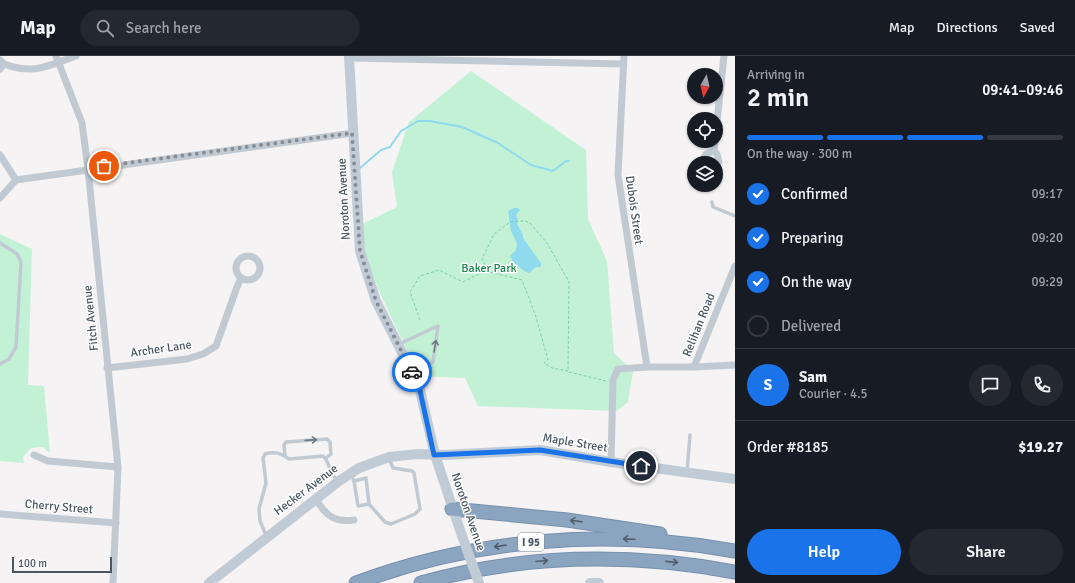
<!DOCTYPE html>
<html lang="en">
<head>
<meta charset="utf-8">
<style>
	body { margin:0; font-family:Signika,sans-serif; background:#242831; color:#f1f3f6; height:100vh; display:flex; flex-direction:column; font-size:15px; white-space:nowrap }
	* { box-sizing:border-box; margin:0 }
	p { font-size:13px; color:#9ea1a6 }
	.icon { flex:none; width:22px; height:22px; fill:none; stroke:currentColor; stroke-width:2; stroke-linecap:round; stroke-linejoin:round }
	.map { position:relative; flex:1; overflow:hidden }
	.sheet { display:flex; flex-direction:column; background:#171b24; width:340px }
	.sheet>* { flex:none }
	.needle { width:26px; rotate:188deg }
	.controls { position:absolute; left:687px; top:12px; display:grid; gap:8px }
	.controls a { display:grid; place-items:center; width:36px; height:36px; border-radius:50%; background:#171b24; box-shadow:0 1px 3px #0004; font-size:20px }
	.scale { position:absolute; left:12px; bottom:10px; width:100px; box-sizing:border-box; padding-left:4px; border:2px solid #4a5661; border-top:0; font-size:11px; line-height:14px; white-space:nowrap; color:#4a5661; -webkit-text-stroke:3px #fff; paint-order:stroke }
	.pin { position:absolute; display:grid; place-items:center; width:34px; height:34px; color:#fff; margin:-17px; border:2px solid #fff; border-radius:50%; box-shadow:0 1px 4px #0007 }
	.courier { position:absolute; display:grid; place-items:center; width:40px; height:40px; margin:-20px; border:3px solid #1a73e8; border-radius:50%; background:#fff; color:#222; box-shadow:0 1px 5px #0007 }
	.head em { font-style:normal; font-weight:600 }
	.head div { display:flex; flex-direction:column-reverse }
	.head { display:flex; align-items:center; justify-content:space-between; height:68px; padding:0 12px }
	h1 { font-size:26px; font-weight:600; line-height:30px }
	.bar { display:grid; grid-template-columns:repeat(4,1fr); gap:6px 4px; align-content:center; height:48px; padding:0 12px }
	.bar i { height:5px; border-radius:3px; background:#363941 }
	.bar .selected { background:#1a73e8 }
	.bar p { grid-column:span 4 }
	.line { display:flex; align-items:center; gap:10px; padding:0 12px; border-top:1px solid #363941 }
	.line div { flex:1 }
	.round { display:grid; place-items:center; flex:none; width:42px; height:42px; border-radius:21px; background:#242831 }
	ol { padding:0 12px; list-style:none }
	li { display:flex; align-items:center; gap:12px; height:44px }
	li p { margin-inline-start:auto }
	li .icon { padding:4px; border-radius:50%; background:#1a73e8; color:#fff; stroke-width:4 }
	li:last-child { color:#9ea1a6 }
	li i { width:22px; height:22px; border:2px solid #363941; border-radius:50% }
	.button { display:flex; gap:8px; margin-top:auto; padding:8px 12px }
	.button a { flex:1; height:46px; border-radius:24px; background:#1a73e8; color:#fff; font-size:16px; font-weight:600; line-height:46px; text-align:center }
	.button a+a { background:#242831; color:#f1f3f6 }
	header { display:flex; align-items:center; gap:24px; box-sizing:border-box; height:56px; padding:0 20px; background:#171b24; border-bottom:1px solid #363941 }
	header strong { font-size:19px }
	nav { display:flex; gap:22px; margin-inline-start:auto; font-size:14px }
	.search { width:280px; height:36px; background:#242831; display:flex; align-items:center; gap:10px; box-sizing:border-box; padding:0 14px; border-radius:22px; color:#9ea1a6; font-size:15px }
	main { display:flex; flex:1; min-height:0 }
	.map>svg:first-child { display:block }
	.green { fill:#c3f1d5 }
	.water { fill:#90daee }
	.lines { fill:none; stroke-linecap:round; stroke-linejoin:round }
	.stream { stroke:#90daee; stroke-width:2 }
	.highway-casing { stroke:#7690ad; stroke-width:15 }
	.path { stroke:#7ad0a6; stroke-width:1; stroke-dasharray:3 2; stroke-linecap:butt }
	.lane { stroke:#c1cad2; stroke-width:3.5 }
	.street { stroke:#c1cad2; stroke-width:7 }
	.secondary { stroke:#c1cbd6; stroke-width:10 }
	.highway { stroke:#8ba5c1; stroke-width:13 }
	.secondary-bridge { stroke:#c1cbd6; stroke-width:10 }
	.oneway { stroke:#6e7983 }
	.oneway2 { stroke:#505e6b }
	.done { stroke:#868d94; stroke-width:4; stroke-dasharray:0 7.2 }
	.route { stroke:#1a73e8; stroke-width:5 }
	.labels { text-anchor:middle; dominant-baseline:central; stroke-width:3; stroke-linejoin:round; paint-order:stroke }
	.shield { fill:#fff; stroke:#808990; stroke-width:1 }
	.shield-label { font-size:11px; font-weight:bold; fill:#4a5661 }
	.street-label { font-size:12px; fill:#4a5661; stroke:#fff }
	.park-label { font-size:12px; fill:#17864f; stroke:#fff }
</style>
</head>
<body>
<header>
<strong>Map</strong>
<div class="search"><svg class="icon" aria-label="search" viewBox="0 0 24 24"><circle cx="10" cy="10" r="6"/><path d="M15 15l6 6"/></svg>Search here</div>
<nav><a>Map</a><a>Directions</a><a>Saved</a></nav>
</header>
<main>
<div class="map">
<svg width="735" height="527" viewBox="0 0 735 527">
	<rect width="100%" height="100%" fill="#f5f3f3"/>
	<g class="green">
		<path d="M 471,15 L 586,94 L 588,163 L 607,205 L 614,297 L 633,315 L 628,346 L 617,355 L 478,350 L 465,322 L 419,320 L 380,237 L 366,202 L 360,169 L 397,151 L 392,116 L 409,66 Z"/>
		<path d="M 0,178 L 32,193 L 28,329 L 44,330 L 50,397 L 43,391 L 31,392 L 23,401 L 24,407 L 0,405 Z"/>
	</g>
	<path class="water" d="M 514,152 L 518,152 L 520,154 L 516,159 L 518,163 L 517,168 L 523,179 L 523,182 L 541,207 L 541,211 L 536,211 L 529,217 C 522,215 512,206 510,200 L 516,194 L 517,187 L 511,175 L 508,155 Z"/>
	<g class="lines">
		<path class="stream" d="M 360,112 L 381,94 L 390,91 L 401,75 L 418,65 L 430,65 L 462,71 L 498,87 L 531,109 L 553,115 L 566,105 L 569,105"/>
		<g class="highway-casing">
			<g id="highway">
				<path d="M 452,453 L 567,464 L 660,478"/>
				<path d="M 356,527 C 477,482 608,472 735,495"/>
				<path d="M 421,527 C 524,498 631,497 735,516"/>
			</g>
		</g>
		<g class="path">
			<path d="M 420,264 L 410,236 L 420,220 L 439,214 L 463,226 L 485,215 L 522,224 L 536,261 L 548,304 L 544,307 L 552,312 L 568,315 L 569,226 L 547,187 L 530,167 L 525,165 L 510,166 L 494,178 L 482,203 L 486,211 L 485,215"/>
			<path d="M 569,316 L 606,325"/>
		</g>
		<g class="lane">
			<path d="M 712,146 L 713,151 L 735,160"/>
			<path d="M 0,187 L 17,198 L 21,206 L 16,291 L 9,303 L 0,308"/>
			<path d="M 399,288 L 438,270 L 433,306 L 414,317"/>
			<path d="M 285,399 L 284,389 L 286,386 L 327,383 L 330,386 L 331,398 L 326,402"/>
			<path d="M 687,415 L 690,379"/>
			<path d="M 351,419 L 354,425 L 366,422 L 369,448 L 385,466 L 391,468 L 415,458 L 420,453 L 414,417 L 412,415 L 393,412 L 389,402"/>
			<path d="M 354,425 L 358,450 L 369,448"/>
			<path d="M 266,479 L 260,465 L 259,453 L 266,427 L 263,402 L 265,398 C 274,395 283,398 289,403 L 323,400 C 331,407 328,418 338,424"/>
		</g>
		<g class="street">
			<path d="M 56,0 L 82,67 L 88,113 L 118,411 L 113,527"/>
			<path d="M 624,0 L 618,119 L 647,311"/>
			<path d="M 349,2 L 623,8"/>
			<path d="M 0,4 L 4,8 L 0,13"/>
			<path d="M 4,8 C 34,19 47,10 76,0"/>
			<path d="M 716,75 L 724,0"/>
			<path d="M 715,85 L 714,95 L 717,98 L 719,106 L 716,111"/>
			<path d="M 0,99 L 16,124"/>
			<path d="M 706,107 L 704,102 L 706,98 L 714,95"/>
			<path d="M 0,142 L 16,124 L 353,77"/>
			<circle cx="248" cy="212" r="12"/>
			<path d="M 694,311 L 735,309"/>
			<path d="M 107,312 L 187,303 L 203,298 L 216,290 L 237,231 L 241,222"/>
			<path d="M 34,399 L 48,405 L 118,411"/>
			<path d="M 611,406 L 613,324 L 618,313 L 647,311 L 694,311 L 735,210"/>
			<path d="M 315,442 C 325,458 333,467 354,464"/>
			<path d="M 0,458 L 116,467"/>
		</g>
		<g class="secondary">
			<path d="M 349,0 L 360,195 L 376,245 L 419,330 L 435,399 L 462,480"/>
			<path d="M 209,527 L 339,425 L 359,412 L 389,401 L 418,398 L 443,399 L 540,394 L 611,406 L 735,423"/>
			<path d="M 590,527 L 599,527"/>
		</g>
		<use href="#highway" class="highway"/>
		<path class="secondary-bridge" d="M 462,480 L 479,527"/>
	</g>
	<defs><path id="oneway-shaft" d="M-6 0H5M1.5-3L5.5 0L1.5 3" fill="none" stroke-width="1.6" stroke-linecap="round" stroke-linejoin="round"/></defs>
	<g class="oneway">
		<use href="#oneway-shaft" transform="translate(435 290) rotate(-81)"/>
		<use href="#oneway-shaft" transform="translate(311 384) rotate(-4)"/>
	</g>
	<g class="oneway2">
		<use href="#oneway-shaft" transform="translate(576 465) rotate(-173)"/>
		<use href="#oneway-shaft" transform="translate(629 483) rotate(-178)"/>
		<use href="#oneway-shaft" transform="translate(500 490) rotate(172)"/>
		<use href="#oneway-shaft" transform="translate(542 505) rotate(-5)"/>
		<use href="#oneway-shaft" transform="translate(672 506) rotate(6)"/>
	</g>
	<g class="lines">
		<path class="done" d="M 104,110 L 352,77 L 360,195 L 376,245 L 412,316"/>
		<path class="route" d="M 412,316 L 419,330 L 434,399 L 540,394 L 641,410"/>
	</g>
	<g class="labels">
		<rect class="shield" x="518" y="477" width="26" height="18" rx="3"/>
		<g class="shield-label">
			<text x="531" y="486">I 95</text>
		</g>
		<g class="street-label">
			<text transform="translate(344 143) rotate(-93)">Noroton Avenue</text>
			<text transform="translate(634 154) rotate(82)">Dubois Street</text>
			<text transform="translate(91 262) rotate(-96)">Fitch Avenue</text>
			<text transform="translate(699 269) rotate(-68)">Relihan Road</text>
			<text transform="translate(161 293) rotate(-8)">Archer Lane</text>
			<text transform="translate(575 387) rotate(9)">Maple Street</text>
			<text transform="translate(306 434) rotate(-37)">Hecker Avenue</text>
			<text transform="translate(59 451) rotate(5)">Cherry Street</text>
			<text transform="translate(468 456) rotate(71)">Noroton Avenue</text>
		</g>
		<g class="park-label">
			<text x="489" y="212">Baker Park</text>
		</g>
	</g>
</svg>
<div class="controls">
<a><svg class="needle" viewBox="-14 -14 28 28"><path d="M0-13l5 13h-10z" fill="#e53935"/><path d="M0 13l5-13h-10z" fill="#9ea1a6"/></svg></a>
<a><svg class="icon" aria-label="locate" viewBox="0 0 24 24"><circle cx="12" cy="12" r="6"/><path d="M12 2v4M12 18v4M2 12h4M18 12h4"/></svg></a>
<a><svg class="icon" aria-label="layers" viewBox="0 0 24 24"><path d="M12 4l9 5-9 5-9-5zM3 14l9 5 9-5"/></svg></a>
</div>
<div class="scale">100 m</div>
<div class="pin" style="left:104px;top:110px;background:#ea580c"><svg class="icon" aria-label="bag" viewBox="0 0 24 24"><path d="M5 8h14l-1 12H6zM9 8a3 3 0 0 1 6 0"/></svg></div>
<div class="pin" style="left:641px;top:410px;background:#1f2937"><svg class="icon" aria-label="home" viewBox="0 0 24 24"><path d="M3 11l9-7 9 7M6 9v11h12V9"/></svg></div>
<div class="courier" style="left:412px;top:316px"><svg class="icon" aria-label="car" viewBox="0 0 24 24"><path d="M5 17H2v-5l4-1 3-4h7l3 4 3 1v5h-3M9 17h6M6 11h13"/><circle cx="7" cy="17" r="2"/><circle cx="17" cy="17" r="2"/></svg></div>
</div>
<section class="sheet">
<div class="head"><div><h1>2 min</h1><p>Arriving in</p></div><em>09:41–09:46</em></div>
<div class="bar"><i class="selected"></i><i class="selected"></i><i class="selected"></i><i></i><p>On the way · 300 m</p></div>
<ol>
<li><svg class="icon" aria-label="check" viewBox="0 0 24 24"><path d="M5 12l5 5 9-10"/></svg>Confirmed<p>09:17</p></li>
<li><svg class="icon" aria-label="check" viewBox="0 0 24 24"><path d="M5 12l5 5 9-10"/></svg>Preparing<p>09:20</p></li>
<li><svg class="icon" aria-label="check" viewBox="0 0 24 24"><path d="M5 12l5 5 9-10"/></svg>On the way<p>09:29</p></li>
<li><i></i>Delivered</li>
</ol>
<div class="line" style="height:72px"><b class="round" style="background:#1a73e8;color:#fff">S</b><div><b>Sam</b><p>Courier · 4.5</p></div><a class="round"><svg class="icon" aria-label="chat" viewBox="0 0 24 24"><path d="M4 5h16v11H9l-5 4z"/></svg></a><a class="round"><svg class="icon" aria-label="phone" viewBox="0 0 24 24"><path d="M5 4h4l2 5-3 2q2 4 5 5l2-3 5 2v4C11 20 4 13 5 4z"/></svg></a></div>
<div class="line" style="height:52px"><div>Order #8185</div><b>$19.27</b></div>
<div class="button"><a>Help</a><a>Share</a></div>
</section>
</main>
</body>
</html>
